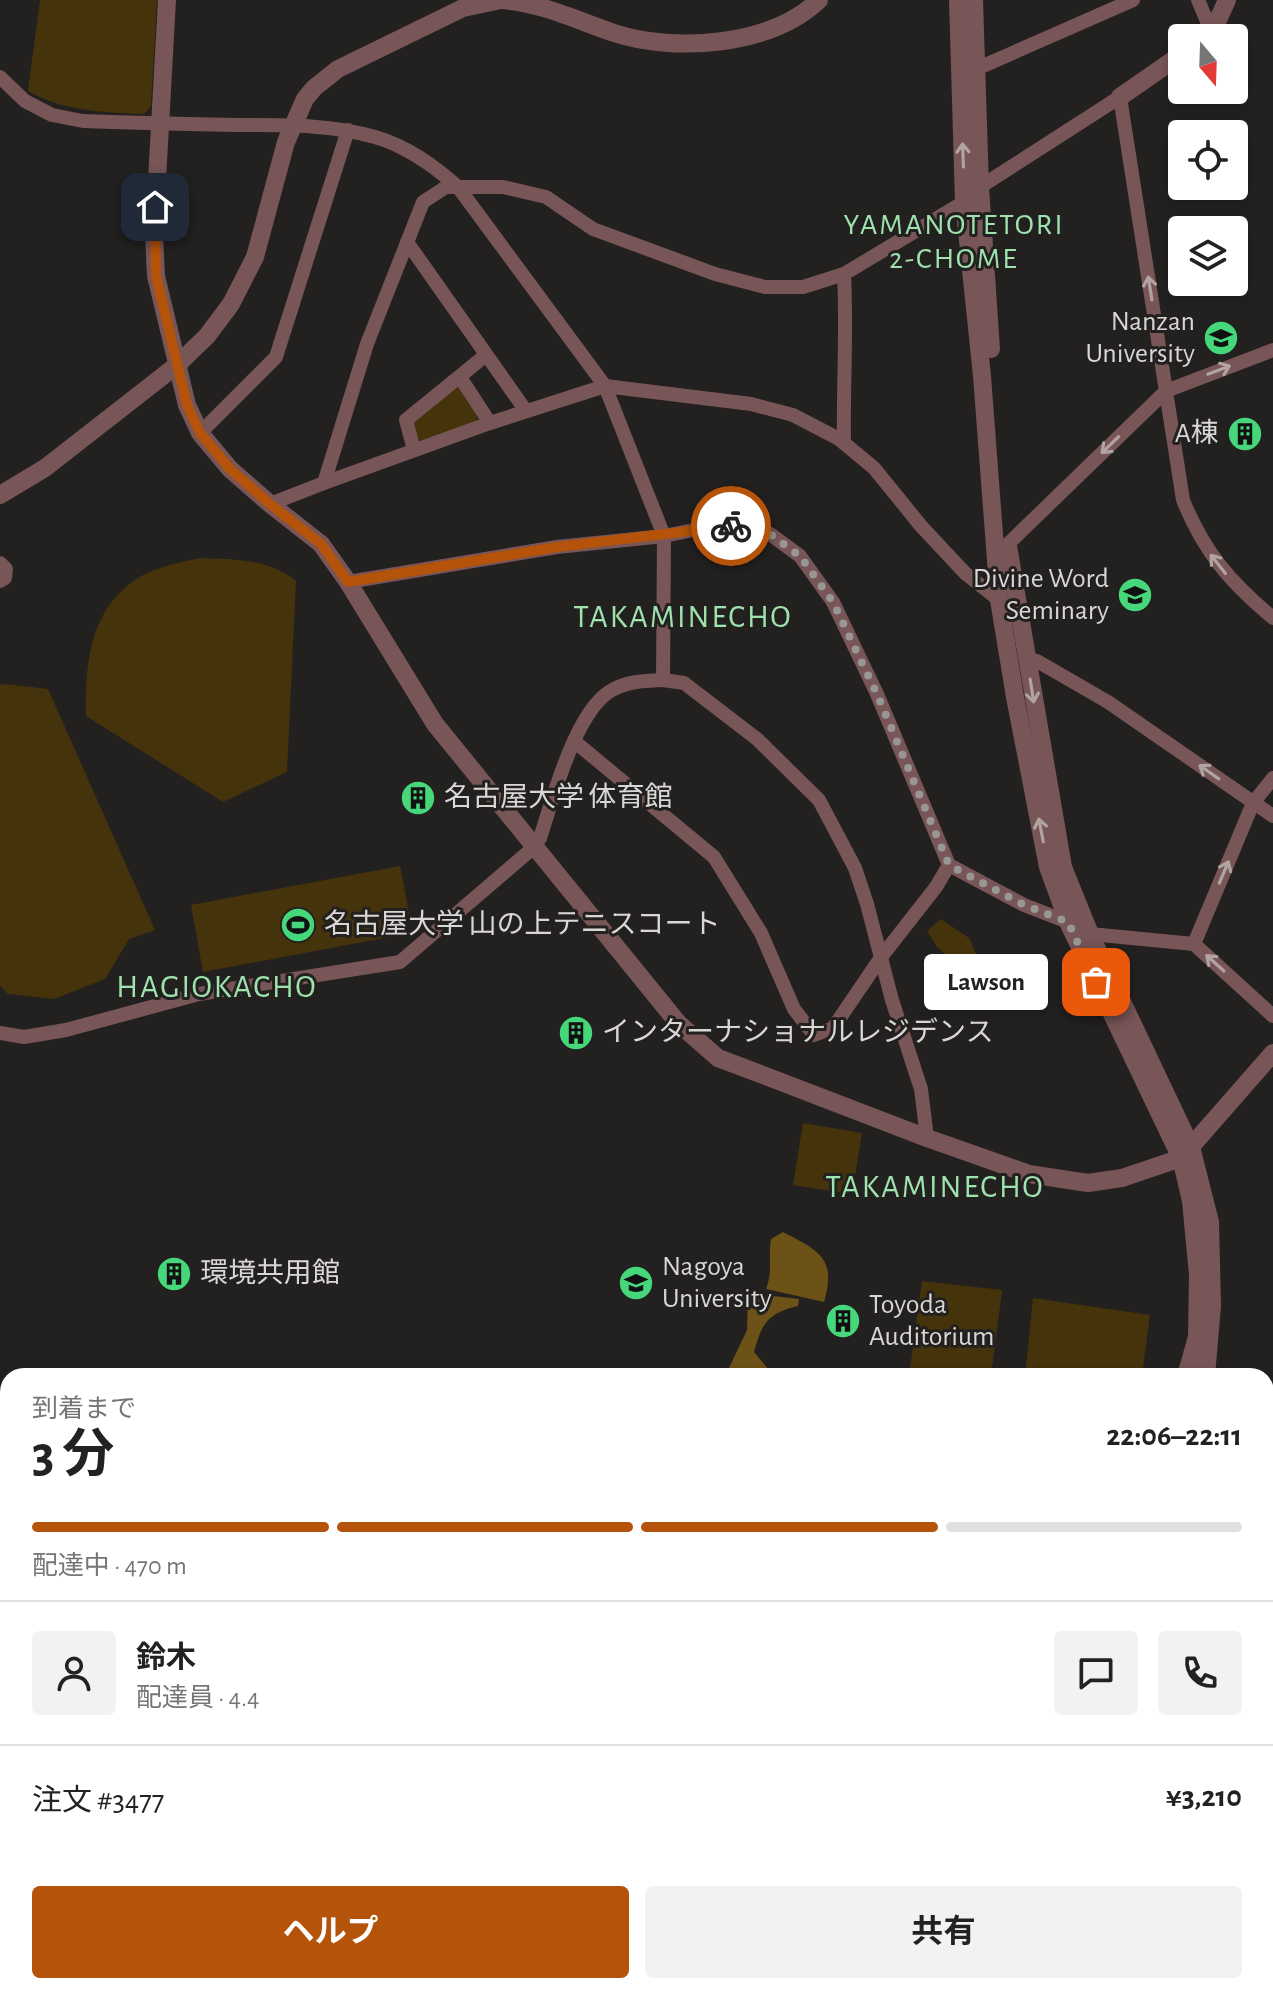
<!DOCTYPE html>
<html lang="ja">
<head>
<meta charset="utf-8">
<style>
	body { margin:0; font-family:"Alegreya Sans","Noto Sans JP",sans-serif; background:#f2f2f2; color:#222; height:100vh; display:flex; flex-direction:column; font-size:30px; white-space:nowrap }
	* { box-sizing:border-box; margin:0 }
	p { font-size:26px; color:#767676 }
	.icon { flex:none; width:44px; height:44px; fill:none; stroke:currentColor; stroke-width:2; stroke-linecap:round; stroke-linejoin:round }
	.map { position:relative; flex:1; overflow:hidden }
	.details { position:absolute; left:0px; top:1368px; width:1274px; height:626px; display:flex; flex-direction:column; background:#fff; border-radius:24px 24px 0 0; box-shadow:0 4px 12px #0003 }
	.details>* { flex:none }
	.needle { width:52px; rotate:161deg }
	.controls { position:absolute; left:1168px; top:24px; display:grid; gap:16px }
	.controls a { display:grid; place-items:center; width:80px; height:80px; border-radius:8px; background:#fff; box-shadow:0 4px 12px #0003; font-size:40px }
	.pin { position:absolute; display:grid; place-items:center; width:68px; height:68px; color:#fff; margin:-34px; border-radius:16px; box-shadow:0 4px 12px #0006 }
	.courier { position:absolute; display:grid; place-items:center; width:80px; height:80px; margin:-40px; border:6px solid #b45309; border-radius:50%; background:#fff; color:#222; box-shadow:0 2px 10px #0007 }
	.bubble { position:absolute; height:56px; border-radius:8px; background:#fff; box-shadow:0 4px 12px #0003; font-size:26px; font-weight:700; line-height:56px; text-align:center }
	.overview em { font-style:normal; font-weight:700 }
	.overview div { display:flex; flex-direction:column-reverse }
	.overview { display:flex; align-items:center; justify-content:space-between; height:136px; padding:0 32px }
	h1 { font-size:52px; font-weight:700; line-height:60px }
	.bar { display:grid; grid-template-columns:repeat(4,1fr); gap:12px 8px; align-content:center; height:96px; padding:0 32px }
	.bar i { height:10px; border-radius:6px; background:#e0e0e0 }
	.bar .active { background:#b45309 }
	.bar p { grid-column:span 4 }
	.line { display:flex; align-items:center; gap:20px; padding:0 32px; border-top:2px solid #e0e0e0 }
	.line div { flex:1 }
	.round { display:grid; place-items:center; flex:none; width:84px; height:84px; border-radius:8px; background:#f2f2f2 }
	.button { display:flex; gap:16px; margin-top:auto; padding:16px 32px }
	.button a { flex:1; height:92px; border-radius:8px; background:#b45309; color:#fff; font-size:32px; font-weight:700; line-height:92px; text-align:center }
	.button a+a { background:#f2f2f2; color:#222 }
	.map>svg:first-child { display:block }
	.green { fill:#45330b }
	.forest { fill:#6d5217 }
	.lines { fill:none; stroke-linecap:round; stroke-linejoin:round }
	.motorway-tunnel { stroke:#3e3b3b; stroke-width:24; stroke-dasharray:24 12; stroke-linecap:butt }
	.minor { stroke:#785557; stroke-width:14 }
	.tertiary { stroke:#785557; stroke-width:18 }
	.oneway { stroke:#b2a3a3 }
	.done { stroke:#999796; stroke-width:8; stroke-dasharray:0 14.4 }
	.route { stroke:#b45309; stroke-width:10 }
	.labels { text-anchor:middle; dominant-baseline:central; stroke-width:6; stroke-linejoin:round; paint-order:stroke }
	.poi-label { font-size:28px; fill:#d9d7d6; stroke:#232020; text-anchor:start }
	.neighbourhood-label { font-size:30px; letter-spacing:2px; fill:#9ee2ae; stroke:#232020 }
	.quarter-label { font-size:32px; letter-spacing:2px; fill:#9ee2ae; stroke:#232020 }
</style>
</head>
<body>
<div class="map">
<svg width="1273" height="1993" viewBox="0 0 1273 1993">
	<rect width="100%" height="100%" fill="#232020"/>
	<g class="green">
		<path d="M 40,0 L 157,0 L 151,106 L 144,114 C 103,112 65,112 28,91 Z"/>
		<path d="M 458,382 L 478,418 L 475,423 L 421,441 L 416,438 L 413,418 Z"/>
		<path d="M 200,558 C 232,559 270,559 296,581 L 287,772 L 223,802 L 86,716 C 85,666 89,611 135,580 C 154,567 178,563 200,558 Z"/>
		<path d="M 5,684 L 48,689 L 155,930 L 129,939 L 105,979 L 54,999 L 8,994 L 0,986 L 0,685 Z"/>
		<path d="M 400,866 L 409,913 L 395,936 L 203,972 L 191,905 Z"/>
		<path d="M 941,919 L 969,938 L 977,956 L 956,964 L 937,947 L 927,931 Z"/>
		<path d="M 803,1123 L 862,1133 L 852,1194 L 793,1185 Z"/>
		<path d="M 922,1281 L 1002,1290 L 991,1376 L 909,1376 Z"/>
		<path d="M 1033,1298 L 1150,1315 L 1142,1376 L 1025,1376 Z"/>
	</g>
	<g class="forest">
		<path d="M 783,1232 C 819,1251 837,1258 824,1302 L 766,1289 C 773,1271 768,1258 771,1239 Z"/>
		<path d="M 765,1295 L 799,1299 L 798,1306 C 768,1313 762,1323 754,1352 L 769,1370 L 770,1376 L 730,1376 L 728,1370 L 747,1330 L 748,1296 Z"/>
	</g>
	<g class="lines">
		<g class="motorway-tunnel">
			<path d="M 0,1870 L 8,1871"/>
			<path d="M 0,1907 L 8,1908"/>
			<path d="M 483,1986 L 555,1993"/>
			<path d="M 789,1986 L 849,1993"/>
		</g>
		<g class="minor">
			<path d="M 1198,0 L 1212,33"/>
			<path d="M 976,69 L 1133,0"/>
			<path d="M 0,77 L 25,101 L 52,115 L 83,121 C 134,123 184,124 236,125 C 282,125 331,124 375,137 C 407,146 434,166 458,187 L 605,386 L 664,536 L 663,680 C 646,681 629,681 614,689 C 576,707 553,799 540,838 L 533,848 L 400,962 L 199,994 L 66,1030 L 24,1037 L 0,1033"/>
			<path d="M 980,187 L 1120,97 L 1183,500 C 1204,552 1230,582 1273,618"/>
			<path d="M 407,242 L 526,411"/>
			<path d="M 460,377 L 490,423"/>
			<path d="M 200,433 L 276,357 L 348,130"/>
			<path d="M 844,442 C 843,386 847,330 844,274"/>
			<path d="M 414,450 L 406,420 L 486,355"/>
			<path d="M 324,483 L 490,423 L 605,386 L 751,404 L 793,415 L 839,439 L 874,468 L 921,526 L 965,573 L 999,600"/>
			<path d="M 270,504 L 324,483 L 367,344 L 423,202 L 446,187 L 503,187 L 546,197 L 593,229 L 715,274 L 765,287 L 803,287 L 844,274 L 964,202"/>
			<path d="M 1008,544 L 1166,391 L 1273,350"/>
			<path d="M 0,563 L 6,569 L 5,578 L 0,581"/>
			<path d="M 348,582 L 557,547 L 664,536 L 713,526 L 748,525 L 770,534 L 800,556 L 833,602 L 877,694 L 949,865"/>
			<path d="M 1027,659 L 1037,661 L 1108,702 L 1273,816"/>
			<path d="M 663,680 L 684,683 L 757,739 L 819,800 L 855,868 L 867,904 L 892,1000 L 921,1089 L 927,1138"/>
			<path d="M 574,741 L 714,857 L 761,933 L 794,1009 L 814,1035 L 833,1028 L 882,956 L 936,887 L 949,865 L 1024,905 L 1068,922"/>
			<path d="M 1090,934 L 1194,944 L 1273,1016"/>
			<path d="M 1194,944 L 1253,803 L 1273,778"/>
			<path d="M 0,1671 L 8,1678"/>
			<path d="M 0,1709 L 8,1713"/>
			<path d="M 36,1986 L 37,1993"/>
			<path d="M 541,1986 L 548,1993"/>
			<path d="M 179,1993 L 180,1986"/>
			<path d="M 298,1993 L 298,1986"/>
			<path d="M 418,1993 L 419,1986"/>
		</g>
		<g class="tertiary">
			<path d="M 167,0 L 154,234 L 156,276 L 187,405 L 200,433 L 230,469 L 270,504 L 321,544 L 348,582 L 435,724 L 678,1023 L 718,1058 L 742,1067 L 927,1138 L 1029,1174 L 1088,1183 L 1122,1178 L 1181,1158 L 1273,1053"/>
			<path d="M 503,0 C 544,4 576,20 614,33 C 675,53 771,46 819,0"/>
			<path d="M 958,0 L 964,202 L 982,376 L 999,600 L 1015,697 L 1048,867 L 1068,922 L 1181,1158 L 1191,1201 L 1198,1275 L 1197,1337 L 1186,1376"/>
			<path d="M 974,0 L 980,187 L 991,349"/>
			<path d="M 1205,38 L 1212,33 L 1227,0"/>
			<path d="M 1120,97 L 1182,54"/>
			<path d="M 0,495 L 45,468 L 177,365 L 207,336 L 231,304 L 255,257 L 286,142 L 305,99 L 314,88 L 338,69 L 463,8 L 501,0"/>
			<path d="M 1008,546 L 1063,867 L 1090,934 L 1191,1147 L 1210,1222 L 1212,1306 L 1206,1376"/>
			<path d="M 1266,1715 L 1273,1727"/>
			<path d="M 1266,1758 L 1273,1771"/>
			<path d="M 0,1847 L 8,1849"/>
			<path d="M 693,1986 L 708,1993"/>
		</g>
	</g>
	<defs><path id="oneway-shaft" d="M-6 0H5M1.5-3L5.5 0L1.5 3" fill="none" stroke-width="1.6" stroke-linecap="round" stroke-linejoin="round" transform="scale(2)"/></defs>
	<g class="oneway">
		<use href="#oneway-shaft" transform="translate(963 155) rotate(-92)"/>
		<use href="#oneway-shaft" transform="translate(1150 288) rotate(-99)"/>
		<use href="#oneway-shaft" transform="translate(1219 370) rotate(-21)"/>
		<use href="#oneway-shaft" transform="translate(1110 445) rotate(136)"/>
		<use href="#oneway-shaft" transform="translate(1218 564) rotate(-128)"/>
		<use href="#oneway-shaft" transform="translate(1032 691) rotate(81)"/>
		<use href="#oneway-shaft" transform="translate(1209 772) rotate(-145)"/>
		<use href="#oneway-shaft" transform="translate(1041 830) rotate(-101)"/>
		<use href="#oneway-shaft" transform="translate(1224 872) rotate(-67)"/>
		<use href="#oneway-shaft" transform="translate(1215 963) rotate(-138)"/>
	</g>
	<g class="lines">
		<path class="done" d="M 731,526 L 748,525 L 770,534 L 800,556 L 833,602 L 877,694 L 949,865 L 1024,905 L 1068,922 L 1096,982"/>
		<path class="route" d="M 155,207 L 156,276 L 187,405 L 200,433 L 230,469 L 270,504 L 321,544 L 348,582 L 557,547 L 731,526"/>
	</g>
	<defs>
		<g id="university-disc" transform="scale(1.8)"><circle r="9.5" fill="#45d77a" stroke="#232020"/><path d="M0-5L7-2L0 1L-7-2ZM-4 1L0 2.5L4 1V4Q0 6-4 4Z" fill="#111"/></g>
		<g id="building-disc" transform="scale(1.8)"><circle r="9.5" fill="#45d77a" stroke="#232020"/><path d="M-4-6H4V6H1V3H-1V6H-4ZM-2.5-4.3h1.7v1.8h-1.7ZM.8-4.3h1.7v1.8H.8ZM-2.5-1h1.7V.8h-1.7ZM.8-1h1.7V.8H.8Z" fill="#111"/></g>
		<g id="stadium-disc" transform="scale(1.8)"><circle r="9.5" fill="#45d77a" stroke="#232020"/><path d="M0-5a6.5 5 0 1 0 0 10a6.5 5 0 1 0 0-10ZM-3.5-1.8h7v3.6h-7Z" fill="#111"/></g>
	</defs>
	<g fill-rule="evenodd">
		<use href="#university-disc" x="1221" y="338"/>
		<use href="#building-disc" x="1245" y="434"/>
		<use href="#university-disc" x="1135" y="595"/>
		<use href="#building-disc" x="418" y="798"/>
		<use href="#stadium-disc" x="298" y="925"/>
		<use href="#building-disc" x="576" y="1033"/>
		<use href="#building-disc" x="174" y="1274"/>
		<use href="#university-disc" x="636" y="1283"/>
		<use href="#building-disc" x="843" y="1321"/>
	</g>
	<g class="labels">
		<g class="poi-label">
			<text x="1195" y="322" text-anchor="end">Nanzan<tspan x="1195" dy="32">University</tspan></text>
			<text x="1219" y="434" text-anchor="end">A棟</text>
			<text x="1109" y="579" text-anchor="end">Divine Word<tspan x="1109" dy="32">Seminary</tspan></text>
			<text x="444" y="798">名古屋大学 体育館</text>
			<text x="324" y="925">名古屋大学 山の上テニスコート</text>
			<text x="602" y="1033">インターナショナルレジデンス</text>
			<text x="662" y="1267">Nagoya<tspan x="662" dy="32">University</tspan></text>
			<text x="200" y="1274">環境共用館</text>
			<text x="869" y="1305">Toyoda<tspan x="869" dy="32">Auditorium</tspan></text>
		</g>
		<g class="neighbourhood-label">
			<text x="954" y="225">YAMANOTETORI<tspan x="954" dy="34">2-CHOME</tspan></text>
		</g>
		<g class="quarter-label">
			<text x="683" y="617">TAKAMINECHO</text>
			<text x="217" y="987">HAGIOKACHO</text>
			<text x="935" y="1187">TAKAMINECHO</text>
		</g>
	</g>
</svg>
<div class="controls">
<a><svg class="needle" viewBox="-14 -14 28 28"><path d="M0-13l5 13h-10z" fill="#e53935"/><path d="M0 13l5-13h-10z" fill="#767676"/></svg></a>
<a><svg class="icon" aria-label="locate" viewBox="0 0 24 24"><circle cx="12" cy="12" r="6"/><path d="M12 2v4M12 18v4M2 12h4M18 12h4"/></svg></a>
<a><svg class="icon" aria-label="layers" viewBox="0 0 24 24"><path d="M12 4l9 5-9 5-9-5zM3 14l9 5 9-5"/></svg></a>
</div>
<div class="pin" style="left:1096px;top:982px;background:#ea580c"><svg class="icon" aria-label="bag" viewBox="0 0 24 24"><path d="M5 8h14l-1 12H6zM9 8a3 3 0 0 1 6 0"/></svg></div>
<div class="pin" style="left:155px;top:207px;background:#1f2937"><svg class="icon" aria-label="home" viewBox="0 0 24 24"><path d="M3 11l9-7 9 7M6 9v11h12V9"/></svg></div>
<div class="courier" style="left:731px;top:526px"><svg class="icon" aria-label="bike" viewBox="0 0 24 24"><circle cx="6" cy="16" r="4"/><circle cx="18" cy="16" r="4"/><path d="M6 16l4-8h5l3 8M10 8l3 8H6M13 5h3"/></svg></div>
<div class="bubble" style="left:924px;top:954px;width:124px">Lawson</div>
<section class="details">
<div class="overview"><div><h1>3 分</h1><p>到着まで</p></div><em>22:06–22:11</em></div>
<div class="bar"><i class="active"></i><i class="active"></i><i class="active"></i><i></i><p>配達中 · 470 m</p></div>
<div class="line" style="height:144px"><a class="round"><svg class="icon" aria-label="person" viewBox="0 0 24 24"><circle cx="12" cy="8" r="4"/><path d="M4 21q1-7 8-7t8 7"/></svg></a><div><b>鈴木</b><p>配達員 · 4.4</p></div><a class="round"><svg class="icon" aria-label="chat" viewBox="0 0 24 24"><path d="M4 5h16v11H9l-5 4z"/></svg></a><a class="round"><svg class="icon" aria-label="phone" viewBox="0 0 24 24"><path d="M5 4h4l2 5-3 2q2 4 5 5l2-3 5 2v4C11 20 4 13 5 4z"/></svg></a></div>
<div class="line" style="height:104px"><div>注文 #3477</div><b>¥3,210</b></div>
<div class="button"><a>ヘルプ</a><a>共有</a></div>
</section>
</div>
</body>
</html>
